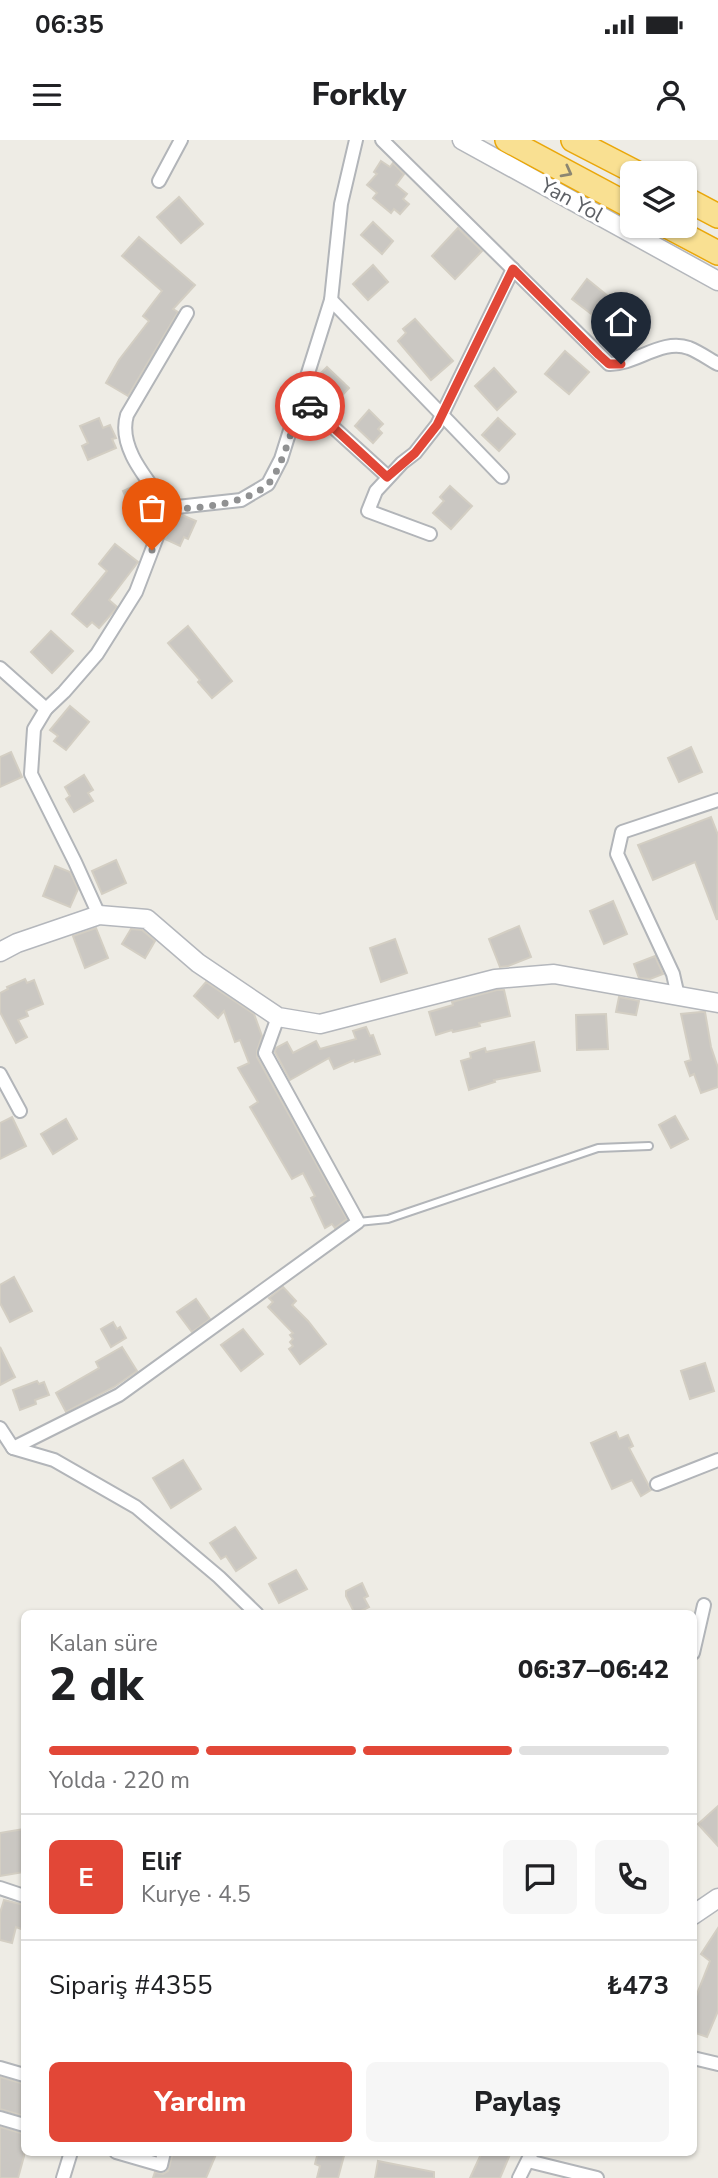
<!DOCTYPE html>
<html lang="tr">
<head>
<meta charset="utf-8">
<style>
	body { margin:0; font-family:"Nunito Sans",sans-serif; background:#f6f6f6; color:#202124; height:100vh; display:flex; flex-direction:column; font-size:26px; white-space:nowrap }
	* { box-sizing:border-box; margin:0 }
	p { font-size:23px; color:#757577 }
	.icon { flex:none; width:38px; height:38px; fill:none; stroke:currentColor; stroke-width:2; stroke-linecap:round; stroke-linejoin:round }
	.map { position:relative; flex:1; overflow:hidden }
	.drawer { position:absolute; left:21px; top:1470px; width:676px; height:546px; display:flex; flex-direction:column; background:#fff; border-radius:10px; box-shadow:0 2px 5px #0004 }
	.drawer>* { flex:none }
	.tools { position:absolute; left:620px; top:21px; display:grid; gap:14px }
	.tools a { display:grid; place-items:center; width:77px; height:77px; border-radius:10px; background:#fff; box-shadow:0 2px 5px #0004; font-size:35px }
	.pin { position:absolute; display:grid; place-items:center; width:60px; height:60px; color:#fff; margin:-72px -30px; border-radius:50% 50% 50% 0; rotate:-45deg; box-shadow:0 0 7px #0007 }
	.pin .icon { rotate:45deg }
	.courier { position:absolute; display:grid; place-items:center; width:70px; height:70px; margin:-35px; border:5px solid #e24737; border-radius:50%; background:#fff; color:#222; box-shadow:0 2px 9px #0007 }
	.summary em { font-style:normal; font-weight:800 }
	.summary div { display:flex; flex-direction:column-reverse }
	.summary { display:flex; align-items:center; justify-content:space-between; height:119px; padding:0 28px }
	h1 { font-size:46px; font-weight:800; line-height:52px }
	.bar { display:grid; grid-template-columns:repeat(4,1fr); gap:10px 7px; align-content:center; height:84px; padding:0 28px }
	.bar i { height:9px; border-radius:5px; background:#e0e0e0 }
	.bar .on { background:#e24737 }
	.bar p { grid-column:span 4 }
	.line { display:flex; align-items:center; gap:18px; padding:0 28px; border-top:2px solid #e0e0e0 }
	.line div { flex:1 }
	.round { display:grid; place-items:center; flex:none; width:74px; height:74px; border-radius:10px; background:#f6f6f6 }
	.button { display:flex; gap:14px; margin-top:auto; padding:14px 28px }
	.button a { flex:1; height:80px; border-radius:10px; background:#e24737; color:#fff; font-size:28px; font-weight:800; line-height:80px; text-align:center }
	.button a+a { background:#f6f6f6; color:#202124 }
	.status { display:flex; justify-content:space-between; align-items:center; height:49px; padding:0 35px; background:#fff; direction:ltr }
	.status svg { height:19px; fill:currentColor }
	header { display:flex; justify-content:space-between; align-items:center; height:91px; padding:0 28px; background:#fff; font-size:32px; font-weight:800 }
	.map>svg:first-child { display:block }
	.building { fill:#cac7c2; stroke:#d3cec3; stroke-width:2 }
	.lines { fill:none; stroke-linecap:round; stroke-linejoin:round }
	.lane-casing { stroke:#b2b5b9; stroke-width:10 }
	.street-casing { stroke:#b2b5b9; stroke-width:16 }
	.secondary-casing { stroke:#b4b7bc; stroke-width:21 }
	.highway-casing { stroke:#eaa70a; stroke-width:26 }
	.lane { stroke:#fff; stroke-width:6 }
	.street { stroke:#fff; stroke-width:12 }
	.secondary { stroke:#fff; stroke-width:18 }
	.highway { stroke:#f9e092; stroke-width:23 }
	.oneway { stroke:#8c8672 }
	.done { stroke:#909192; stroke-width:7; stroke-dasharray:0 12.6 }
	.route { stroke:#e24737; stroke-width:9 }
	.labels { text-anchor:middle; dominant-baseline:central; stroke-width:6; stroke-linejoin:round; paint-order:stroke }
	.street-label { font-size:21px; fill:#5d6065; stroke:#fff }
</style>
</head>
<body>
<div class="status"><b>06:35</b><svg viewBox="0 0 49 12"><path d="M0 12V9h3v3zM5 12V6h3v6zM10 12V3h3v9zM15 12V0h3v12zM26 1h20v11H26zM47 4h2v5h-2z"/></svg></div>
<header><svg class="icon" aria-label="menu" viewBox="0 0 24 24"><path d="M4 6h16M4 12h16M4 18h16"/></svg>Forkly<svg class="icon" aria-label="person" viewBox="0 0 24 24"><circle cx="12" cy="8" r="4"/><path d="M4 21q1-7 8-7t8 7"/></svg></header>
<div class="map">
<svg width="718" height="2038" viewBox="0 0 718 2038">
	<rect width="100%" height="100%" fill="#eeece5"/>
	<g class="building">
		<path d="M 381,21 L 390,27 L 393,23 L 404,34 L 396,45 L 407,54 L 403,59 L 409,64 L 400,74 L 394,69 L 391,73 L 373,58 L 377,53 L 367,45 L 377,34 L 374,32 Z"/>
		<path d="M 179,57 L 203,84 L 181,103 L 157,77 Z"/>
		<path d="M 373,82 L 393,101 L 382,114 L 361,95 Z"/>
		<path d="M 458,88 L 482,111 L 455,139 L 432,116 Z"/>
		<path d="M 139,97 L 195,145 L 173,169 L 178,172 L 128,256 L 106,243 L 119,220 L 149,181 L 143,176 L 162,151 L 122,116 Z"/>
		<path d="M 373,125 L 388,142 L 368,160 L 353,144 Z"/>
		<path d="M 587,139 L 609,157 L 594,176 L 572,159 Z"/>
		<path d="M 415,179 L 453,221 L 431,240 L 398,201 L 406,193 L 403,189 Z"/>
		<path d="M 565,211 L 589,232 L 569,254 L 545,234 Z"/>
		<path d="M 327,227 L 349,248 L 334,264 L 314,244 L 315,239 Z"/>
		<path d="M 494,228 L 516,252 L 497,270 L 475,246 Z"/>
		<path d="M 369,270 L 383,284 L 378,289 L 382,293 L 373,303 L 355,286 Z"/>
		<path d="M 99,278 L 103,288 L 110,285 L 116,298 L 112,299 L 116,308 L 88,320 L 82,306 L 88,303 L 80,286 Z"/>
		<path d="M 498,278 L 515,294 L 499,311 L 482,295 Z"/>
		<path d="M 139,344 L 155,365 L 134,375 L 123,351 Z"/>
		<path d="M 450,346 L 472,366 L 451,389 L 433,373 L 444,361 L 440,357 Z"/>
		<path d="M 182,375 L 196,381 L 188,399 L 184,397 L 180,406 L 165,399 L 174,376 Z"/>
		<path d="M 115,404 L 138,422 L 109,460 L 117,467 L 115,470 L 99,488 L 92,482 L 87,487 L 72,474 L 107,431 L 99,424 Z"/>
		<path d="M 188,486 L 232,541 L 212,558 L 198,542 L 200,540 L 168,503 Z"/>
		<path d="M 51,491 L 73,511 L 52,533 L 31,512 Z"/>
		<path d="M 70,566 L 89,582 L 66,610 L 54,601 L 58,596 L 50,590 Z"/>
		<path d="M 691,607 L 702,632 L 679,642 L 668,618 Z"/>
		<path d="M 11,612 L 22,637 L 0,647 L 0,617 Z"/>
		<path d="M 84,635 L 93,650 L 88,653 L 93,661 L 74,672 L 66,659 L 70,656 L 65,647 Z"/>
		<path d="M 711,677 L 718,695 L 717,780 L 695,722 L 653,740 L 638,705 Z"/>
		<path d="M 116,720 L 126,743 L 102,754 L 92,731 Z"/>
		<path d="M 55,726 L 70,732 L 78,749 L 70,767 L 43,756 Z"/>
		<path d="M 613,761 L 627,794 L 604,804 L 590,771 Z"/>
		<path d="M 519,786 L 531,817 L 508,826 L 500,827 L 489,799 Z"/>
		<path d="M 96,788 L 108,818 L 85,828 L 73,796 Z"/>
		<path d="M 131,789 L 142,790 L 155,801 L 145,818 L 122,804 Z"/>
		<path d="M 395,799 L 407,833 L 381,842 L 370,808 Z"/>
		<path d="M 655,816 L 663,834 L 650,839 L 639,838 L 634,824 Z"/>
		<path d="M 25,839 L 27,843 L 34,840 L 43,864 L 26,871 L 28,876 L 18,880 L 27,897 L 16,903 L 0,872 L 0,853 L 8,849 L 7,847 Z"/>
		<path d="M 206,842 L 254,874 L 262,896 L 257,911 L 257,917 L 347,1079 L 335,1088 L 332,1084 L 325,1088 L 311,1058 L 315,1056 L 303,1033 L 292,1039 L 250,967 L 258,962 L 238,928 L 249,923 L 240,900 L 235,902 L 224,871 L 218,878 L 194,856 Z"/>
		<path d="M 497,850 L 504,850 L 510,876 L 479,883 L 480,886 L 453,892 L 452,890 L 436,895 L 429,872 L 453,865 L 452,862 Z"/>
		<path d="M 619,857 L 639,861 L 636,875 L 616,872 Z"/>
		<path d="M 701,872 L 705,872 L 711,907 L 718,928 L 718,947 L 701,953 L 694,934 L 690,936 L 685,922 L 691,920 L 681,874 Z"/>
		<path d="M 606,874 L 608,909 L 577,910 L 576,875 Z"/>
		<path d="M 366,887 L 370,896 L 373,895 L 380,914 L 355,922 L 354,920 L 334,929 L 329,918 L 290,940 L 275,912 L 276,908 L 287,902 L 293,913 L 316,901 L 320,909 L 356,899 L 353,891 Z"/>
		<path d="M 534,902 L 540,931 L 494,940 L 495,942 L 469,950 L 461,921 L 471,918 L 470,913 L 485,908 L 486,912 Z"/>
		<path d="M 675,976 L 688,999 L 671,1008 L 659,985 Z"/>
		<path d="M 12,977 L 26,1006 L 0,1019 L 0,983 Z"/>
		<path d="M 66,979 L 77,999 L 53,1014 L 41,994 Z"/>
		<path d="M 14,1137 L 32,1171 L 10,1182 L 0,1163 L 0,1145 Z"/>
		<path d="M 283,1147 L 296,1161 L 292,1165 L 308,1181 L 326,1204 L 300,1224 L 289,1209 L 293,1206 L 290,1202 L 293,1199 L 290,1195 L 293,1193 L 268,1167 L 273,1162 L 269,1158 Z"/>
		<path d="M 196,1159 L 210,1179 L 192,1192 L 177,1172 Z"/>
		<path d="M 113,1182 L 117,1189 L 120,1187 L 126,1198 L 111,1207 L 101,1189 Z"/>
		<path d="M 243,1189 L 263,1214 L 241,1231 L 221,1205 Z"/>
		<path d="M 0,1207 L 15,1237 L 0,1245 Z"/>
		<path d="M 122,1207 L 137,1231 L 114,1247 L 66,1272 L 56,1253 L 99,1228 L 96,1222 Z"/>
		<path d="M 705,1223 L 714,1251 L 690,1259 L 681,1231 Z"/>
		<path d="M 37,1241 L 39,1244 L 44,1242 L 49,1255 L 35,1260 L 36,1264 L 20,1270 L 13,1250 Z"/>
		<path d="M 616,1292 L 619,1299 L 628,1295 L 633,1306 L 629,1308 L 651,1350 L 641,1356 L 632,1340 L 612,1349 L 591,1303 Z"/>
		<path d="M 183,1320 L 201,1349 L 171,1368 L 153,1338 Z"/>
		<path d="M 235,1387 L 256,1418 L 236,1431 L 226,1416 L 221,1419 L 210,1403 Z"/>
		<path d="M 296,1430 L 307,1449 L 279,1463 L 269,1444 Z"/>
		<path d="M 362,1443 L 368,1456 L 364,1458 L 369,1467 L 355,1474 L 346,1456 L 346,1451 Z"/>
		<path d="M 718,1666 L 718,1706 L 698,1684 Z"/>
		<path d="M 24,1689 L 24,1732 L 0,1736 L 0,1693 Z"/>
		<path d="M 4,1760 L 24,1765 L 24,1790 L 16,1787 L 12,1803 L 0,1800 L 0,1773 Z"/>
		<path d="M 718,1788 L 718,1871 L 707,1897 L 693,1892 L 693,1864 L 710,1821 L 701,1814 Z"/>
		<path d="M 0,1937 L 24,1944 L 24,1976 L 0,1969 Z"/>
		<path d="M 0,1987 L 24,1994 L 24,2016 L 18,2038 L 0,2038 Z"/>
		<path d="M 173,2012 L 217,2012 L 206,2038 L 153,2038 L 155,2032 L 163,2034 L 168,2031 Z"/>
		<path d="M 318,2012 L 345,2012 L 338,2038 L 317,2038 L 320,2026 L 315,2024 Z"/>
		<path d="M 482,2012 L 511,2012 L 500,2038 L 470,2038 Z"/>
		<path d="M 378,2021 L 434,2032 L 434,2038 L 375,2038 Z"/>
	</g>
	<g class="lines">
		<g class="lane-casing">
			<path id="lane" d="M 358,1082 L 388,1079 L 598,1008 L 649,1006"/>
		</g>
		<g class="street-casing">
			<g id="street">
				<path d="M 382,0 L 609,224 C 635,225 662,198 689,208 C 699,212 709,219 718,224"/>
				<path d="M 159,41 L 181,0"/>
				<path d="M 331,160 L 502,337"/>
				<path d="M 301,258 L 388,337"/>
				<path d="M 168,368 C 150,342 117,309 127,275 L 187,173"/>
				<path d="M 430,394 L 368,371 L 376,351 L 402,323 L 415,313 L 437,285 L 513,129"/>
				<path d="M 0,528 L 46,569"/>
				<path d="M 99,775 L 75,722 L 31,634 L 34,589 L 46,569 L 64,552 L 97,514 L 136,452 L 168,368 L 241,360 L 268,344 L 281,319 L 331,160 L 341,64 L 356,0"/>
				<path d="M 678,856 L 673,834 L 617,714 L 622,692 L 718,660"/>
				<path d="M 0,934 L 20,971"/>
				<path d="M 0,1288 L 13,1308 L 54,1320 L 136,1367 L 219,1437 L 257,1474"/>
				<path d="M 13,1308 L 119,1255 L 358,1082 L 265,913 L 278,877"/>
				<path d="M 657,1344 L 718,1320"/>
				<path d="M 693,1513 L 704,1465"/>
				<path d="M 0,1748 L 24,1756"/>
				<path d="M 693,1918 L 718,1924"/>
				<path d="M 0,1928 L 24,1935"/>
				<path d="M 0,1978 L 24,1985"/>
				<path d="M 116,2012 L 161,2025 L 164,2012"/>
				<path d="M 528,2021 L 597,2038"/>
				<path d="M 63,2038 L 71,2012"/>
				<path d="M 519,2038 L 532,2012"/>
			</g>
		</g>
		<g class="secondary-casing">
			<g id="secondary">
				<path d="M 462,0 L 718,141"/>
				<path d="M 0,812 L 17,803 L 99,775 L 147,779 L 198,823 L 278,877 L 320,884 L 495,839 L 554,834 L 718,863"/>
				<path d="M 693,1775 L 718,1758"/>
			</g>
		</g>
		<g class="highway-casing">
			<g id="highway">
				<path d="M 507,0 L 632,67"/>
				<path d="M 573,0 L 637,33"/>
				<path d="M 684,58 L 718,76"/>
				<path d="M 667,86 L 718,113"/>
			</g>
		</g>
		<use href="#lane" class="lane"/>
		<use href="#street" class="street"/>
		<use href="#secondary" class="secondary"/>
		<use href="#highway" class="highway"/>
	</g>
	<defs><path id="oneway-chevron" d="M-2-3.5L2.5 0L-2 3.5" fill="none" stroke-width="1.6" stroke-linecap="round" stroke-linejoin="round" transform="scale(1.75)"/></defs>
	<use class="oneway" href="#oneway-chevron" transform="translate(567 32) rotate(28)"/>
	<g class="lines">
		<path class="done" d="M 152,410 L 169,369 C 197,369 247,364 268,344 C 282,330 295,279 302,258 L 310,266"/>
		<path class="route" d="M 310,266 L 387,337 L 415,313 L 437,285 L 513,129 L 599,215 L 609,224 L 621,224"/>
	</g>
	<g class="labels">
		<g class="street-label">
			<text transform="translate(572 60) rotate(29)">Yan Yol</text>
		</g>
	</g>
</svg>
<div class="tools">
<a><svg class="icon" aria-label="layers" viewBox="0 0 24 24"><path d="M12 4l9 5-9 5-9-5zM3 14l9 5 9-5"/></svg></a>
</div>
<div class="pin" style="left:152px;top:410px;background:#ea580c"><svg class="icon" aria-label="bag" viewBox="0 0 24 24"><path d="M5 8h14l-1 12H6zM9 8a3 3 0 0 1 6 0"/></svg></div>
<div class="pin" style="left:621px;top:224px;background:#1f2937"><svg class="icon" aria-label="home" viewBox="0 0 24 24"><path d="M3 11l9-7 9 7M6 9v11h12V9"/></svg></div>
<div class="courier" style="left:310px;top:266px"><svg class="icon" aria-label="car" viewBox="0 0 24 24"><path d="M5 17H2v-5l4-1 3-4h7l3 4 3 1v5h-3M9 17h6M6 11h13"/><circle cx="7" cy="17" r="2"/><circle cx="17" cy="17" r="2"/></svg></div>
<section class="drawer">
<div class="summary"><div><h1>2 dk</h1><p>Kalan süre</p></div><em>06:37–06:42</em></div>
<div class="bar"><i class="on"></i><i class="on"></i><i class="on"></i><i></i><p>Yolda · 220 m</p></div>
<div class="line" style="height:126px"><b class="round" style="background:#e24737;color:#fff">E</b><div><b>Elif</b><p>Kurye · 4.5</p></div><a class="round"><svg class="icon" aria-label="chat" viewBox="0 0 24 24"><path d="M4 5h16v11H9l-5 4z"/></svg></a><a class="round"><svg class="icon" aria-label="phone" viewBox="0 0 24 24"><path d="M5 4h4l2 5-3 2q2 4 5 5l2-3 5 2v4C11 20 4 13 5 4z"/></svg></a></div>
<div class="line" style="height:91px"><div>Sipariş #4355</div><b>₺473</b></div>
<div class="button"><a>Yardım</a><a>Paylaş</a></div>
</section>
</div>
</body>
</html>
